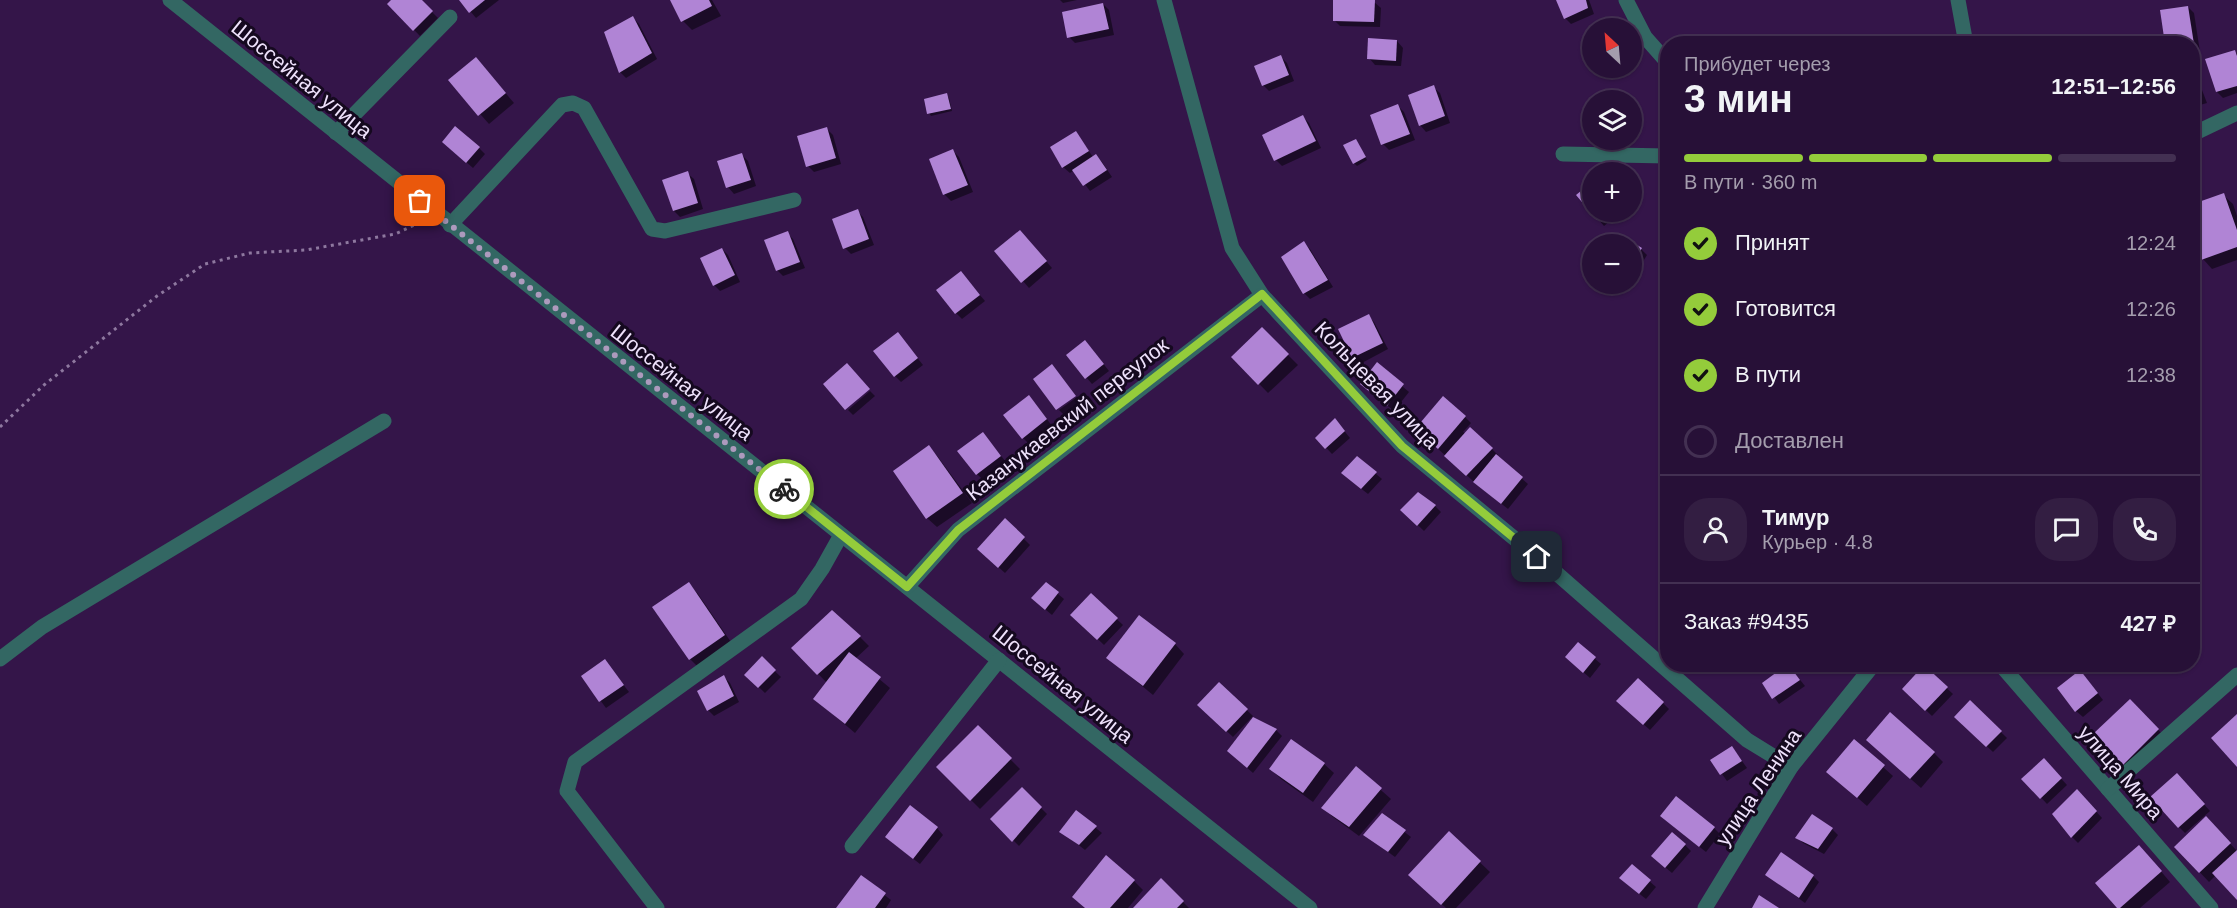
<!DOCTYPE html>
<html lang="ru">
<head>
<meta charset="utf-8">
<style>
	body { margin:0; font-family:Helvetica,sans-serif; background:#331e42; color:#f1f3f6; height:100vh; display:flex; flex-direction:column; font-size:22px; white-space:nowrap }
	* { box-sizing:border-box; margin:0 }
	p { font-size:20px; color:#a49dad }
	.icon { flex:none; width:33px; height:33px; fill:none; stroke:currentColor; stroke-width:2; stroke-linecap:round; stroke-linejoin:round }
	.map { position:relative; flex:1; overflow:hidden }
	.panel { position:absolute; left:1660px; top:36px; width:540px; height:636px; display:flex; flex-direction:column; background:#271037; border-radius:24px; box-shadow:0 2px 4px #0004,0 0 0 2px #433052 }
	.panel>* { flex:none }
	.needle { width:39px; rotate:334deg }
	.buttons { position:absolute; left:1582px; top:18px; display:grid; gap:12px }
	.buttons a { display:grid; place-items:center; width:60px; height:60px; border-radius:50%; background:#271037; box-shadow:0 2px 4px #0004,0 0 0 2px #433052; font-size:30px }
	.pin { position:absolute; display:grid; place-items:center; width:51px; height:51px; color:#fff; margin:-26px; border-radius:12px; box-shadow:0 3px 9px #0006 }
	.courier { position:absolute; display:grid; place-items:center; width:60px; height:60px; margin:-30px; border:4px solid #94cc3b; border-radius:50%; background:#fff; color:#222; box-shadow:0 2px 8px #0007 }
	.head em { font-style:normal; font-weight:700 }
	.head div { display:flex; flex-direction:column-reverse }
	.head { display:flex; align-items:center; justify-content:space-between; height:102px; padding:0 24px }
	h1 { font-size:39px; font-weight:700; line-height:45px }
	.bar { display:grid; grid-template-columns:repeat(4,1fr); gap:9px 6px; align-content:center; height:72px; padding:0 24px }
	.bar i { height:8px; border-radius:4px; background:#433052 }
	.bar .current { background:#94cc3b }
	.bar p { grid-column:span 4 }
	.line { display:flex; align-items:center; gap:15px; padding:0 24px; border-top:2px solid #433052 }
	.line div { flex:1 }
	.round { display:grid; place-items:center; flex:none; width:63px; height:63px; border-radius:24px; background:#331e42 }
	ol { padding:0 24px; list-style:none }
	li { display:flex; align-items:center; gap:18px; height:66px }
	li p { margin-inline-start:auto }
	li .icon { padding:6px; border-radius:50%; background:#94cc3b; color:#111; stroke-width:4 }
	li:last-child { color:#a49dad }
	li i { width:33px; height:33px; border:3px solid #433052; border-radius:50% }
	.map>svg:first-child { display:block }
	.shadow { fill:#0007 }
	.building { fill:#b084d5 }
	.lines { fill:none; stroke-linecap:round; stroke-linejoin:round }
	.path { stroke:#8e789f; stroke-width:3; stroke-dasharray:3 4.5; stroke-linecap:butt }
	.minor { stroke:#336763; stroke-width:15 }
	.done { stroke:#ad9abd; stroke-width:6; stroke-dasharray:0 10.8 }
	.route { stroke:#94cc3b; stroke-width:8 }
	.labels { text-anchor:middle; dominant-baseline:central; stroke-width:6; stroke-linejoin:round; paint-order:stroke }
	.street-label { font-size:21px; fill:#eee1fb; stroke:#15091f }
</style>
</head>
<body>
<div class="map">
<svg width="2237" height="908" viewBox="0 0 2237 908">
	<rect width="100%" height="100%" fill="#341549"/>
	<g class="shadow">
		<path d="M 393,0 L 420,0 L 438,18 L 420,36 L 389,4 Z"/>
		<path d="M 461,0 L 499,0 L 476,18 Z"/>
		<path d="M 671,0 L 712,0 L 721,16 L 692,30 L 683,21 Z"/>
		<path d="M 1060,0 L 1077,0 L 1063,3 Z"/>
		<path d="M 1558,0 L 1589,0 L 1594,14 L 1571,24 L 1565,18 Z"/>
		<path d="M 1374,2 L 1381,8 L 1380,27 L 1340,26 L 1334,20 Z"/>
		<path d="M 1103,4 L 1109,10 L 1114,35 L 1075,43 L 1069,37 Z"/>
		<path d="M 2188,7 L 2194,13 L 2200,52 L 2193,53 Z"/>
		<path d="M 633,18 L 639,24 L 657,59 L 626,78 L 620,72 L 606,33 Z"/>
		<path d="M 1397,41 L 1403,48 L 1401,66 L 1375,65 L 1369,58 Z"/>
		<path d="M 2235,51 L 2237,54 L 2237,93 L 2223,98 L 2217,92 Z"/>
		<path d="M 1281,57 L 1287,63 L 1294,81 L 1269,91 L 1263,85 Z"/>
		<path d="M 476,59 L 514,103 L 489,124 L 450,80 Z"/>
		<path d="M 2196,83 L 2202,90 L 2207,103 L 2193,107 L 2193,84 Z"/>
		<path d="M 1433,87 L 1440,93 L 1450,123 L 1426,132 L 1420,125 Z"/>
		<path d="M 946,95 L 949,98 L 952,111 L 931,116 L 929,113 Z"/>
		<path d="M 1398,106 L 1404,112 L 1415,140 L 1389,150 L 1383,144 Z"/>
		<path d="M 1303,117 L 1309,123 L 1321,148 L 1282,166 L 1276,160 L 1264,136 Z"/>
		<path d="M 827,129 L 833,135 L 841,164 L 814,172 L 808,166 Z"/>
		<path d="M 1076,133 L 1093,157 L 1096,156 L 1102,162 L 1112,177 L 1090,191 L 1074,170 L 1070,173 L 1063,167 Z"/>
		<path d="M 1356,140 L 1367,160 L 1357,166 L 1354,163 Z"/>
		<path d="M 450,148 L 479,148 L 485,154 L 473,168 Z"/>
		<path d="M 953,151 L 959,157 L 973,192 L 951,201 L 945,195 L 931,160 Z"/>
		<path d="M 742,155 L 748,161 L 756,186 L 734,194 L 728,187 L 719,162 Z"/>
		<path d="M 687,173 L 694,179 L 703,209 L 680,217 L 674,211 Z"/>
		<path d="M 1593,183 L 1593,212 L 1621,212 L 1604,226 L 1578,195 Z"/>
		<path d="M 2223,195 L 2233,204 L 2237,216 L 2237,260 L 2212,269 L 2203,259 L 2193,232 L 2193,205 Z"/>
		<path d="M 857,211 L 863,217 L 874,245 L 851,254 L 845,248 Z"/>
		<path d="M 787,233 L 793,239 L 805,268 L 783,276 L 777,270 Z"/>
		<path d="M 1617,235 L 1641,249 L 1647,255 L 1636,273 L 1632,271 L 1632,244 L 1612,244 Z"/>
		<path d="M 1026,238 L 1052,268 L 1029,288 L 997,251 Z"/>
		<path d="M 1304,243 L 1310,249 L 1333,287 L 1310,299 L 1304,293 Z"/>
		<path d="M 722,249 L 728,255 L 740,282 L 720,291 L 714,285 Z"/>
		<path d="M 961,273 L 985,301 L 962,319 L 956,313 Z"/>
		<path d="M 1368,316 L 1374,322 L 1388,349 L 1360,364 L 1353,357 L 1340,330 Z"/>
		<path d="M 1262,329 L 1298,365 L 1268,393 L 1233,357 Z"/>
		<path d="M 903,340 L 923,365 L 901,382 L 895,376 Z"/>
		<path d="M 1091,348 L 1109,371 L 1092,384 L 1068,356 Z"/>
		<path d="M 1377,365 L 1409,392 L 1394,411 L 1368,390 Z"/>
		<path d="M 870,391 L 875,396 L 853,415 L 848,410 Z"/>
		<path d="M 1077,397 L 1081,402 L 1064,415 L 1059,410 Z"/>
		<path d="M 1035,403 L 1052,426 L 1029,444 L 1023,438 Z"/>
		<path d="M 1465,417 L 1471,423 L 1463,432 L 1492,449 L 1498,455 L 1496,456 L 1528,484 L 1508,509 L 1473,481 L 1423,435 Z"/>
		<path d="M 1341,427 L 1350,438 L 1332,454 L 1317,438 Z"/>
		<path d="M 988,440 L 1006,462 L 983,480 L 977,474 Z"/>
		<path d="M 929,447 L 938,457 L 972,503 L 937,527 L 927,518 Z"/>
		<path d="M 1357,458 L 1382,479 L 1368,494 L 1349,479 Z"/>
		<path d="M 1435,506 L 1441,512 L 1424,531 L 1402,510 Z"/>
		<path d="M 1005,520 L 1030,545 L 1005,573 L 985,555 Z"/>
		<path d="M 689,584 L 698,594 L 733,645 L 699,668 L 690,659 Z"/>
		<path d="M 1046,584 L 1064,599 L 1052,615 L 1039,604 Z"/>
		<path d="M 1091,595 L 1123,625 L 1104,645 L 1073,615 Z"/>
		<path d="M 860,637 L 869,646 L 855,659 L 890,688 L 855,733 L 815,699 L 827,683 L 793,648 Z"/>
		<path d="M 1175,644 L 1184,654 L 1153,695 L 1108,658 Z"/>
		<path d="M 1578,644 L 1601,664 L 1590,678 L 1573,663 Z"/>
		<path d="M 762,659 L 781,677 L 765,693 L 746,675 Z"/>
		<path d="M 605,661 L 629,692 L 606,708 L 583,677 Z"/>
		<path d="M 1789,666 L 1805,686 L 1779,704 L 1764,683 Z"/>
		<path d="M 1924,667 L 1953,694 L 1932,716 L 1904,689 Z"/>
		<path d="M 724,677 L 730,683 L 739,702 L 714,716 L 708,710 L 699,692 Z"/>
		<path d="M 2086,678 L 2103,700 L 2083,717 L 2076,711 Z"/>
		<path d="M 1219,684 L 1253,716 L 1233,737 L 1199,705 Z"/>
		<path d="M 2130,701 L 2168,740 L 2133,773 L 2095,734 Z"/>
		<path d="M 1970,702 L 2007,738 L 1993,752 L 1956,717 Z"/>
		<path d="M 1663,703 L 1669,709 L 1650,730 L 1624,707 Z"/>
		<path d="M 1252,718 L 1276,730 L 1282,736 L 1253,773 L 1235,757 Z"/>
		<path d="M 978,727 L 1020,769 L 980,809 L 938,767 Z"/>
		<path d="M 1854,741 L 1893,776 L 1867,806 L 1828,772 Z"/>
		<path d="M 1732,747 L 1747,768 L 1727,781 L 1712,760 Z"/>
		<path d="M 1877,749 L 1934,753 L 1943,762 L 1921,788 Z"/>
		<path d="M 2044,760 L 2067,785 L 2047,804 L 2024,779 Z"/>
		<path d="M 1324,764 L 1334,773 L 1313,802 L 1281,779 L 1271,769 Z"/>
		<path d="M 1356,768 L 1391,799 L 1359,836 L 1333,817 L 1323,808 Z"/>
		<path d="M 2183,781 L 2210,811 L 2185,833 L 2179,827 Z"/>
		<path d="M 1022,789 L 1047,814 L 1019,846 L 992,819 Z"/>
		<path d="M 2083,797 L 2102,818 L 2078,843 L 2072,837 Z"/>
		<path d="M 1076,812 L 1102,833 L 1085,850 L 1061,831 Z"/>
		<path d="M 1382,815 L 1411,837 L 1395,857 L 1365,835 Z"/>
		<path d="M 2206,818 L 2237,851 L 2237,897 L 2216,875 L 2209,882 L 2176,847 Z"/>
		<path d="M 1668,822 L 1714,828 L 1720,834 L 1706,852 Z"/>
		<path d="M 937,828 L 943,835 L 920,864 L 893,843 Z"/>
		<path d="M 1832,829 L 1838,835 L 1824,854 L 1803,843 L 1797,837 Z"/>
		<path d="M 1449,833 L 1490,872 L 1456,908 L 1446,908 L 1420,884 Z"/>
		<path d="M 1685,845 L 1691,851 L 1672,873 L 1659,862 Z"/>
		<path d="M 2148,856 L 2170,882 L 2140,908 L 2119,908 Z"/>
		<path d="M 1632,866 L 1656,887 L 1646,899 L 1627,884 Z"/>
		<path d="M 1767,875 L 1813,876 L 1819,882 L 1805,903 Z"/>
		<path d="M 861,877 L 891,900 L 886,908 L 838,908 Z"/>
		<path d="M 1161,880 L 1189,908 L 1135,908 Z"/>
		<path d="M 1134,881 L 1143,890 L 1128,908 L 1086,908 Z"/>
	</g>
	<g class="building">
		<path d="M 391,0 L 422,0 L 433,11 L 413,31 L 387,4 Z"/>
		<path d="M 459,0 L 485,0 L 469,13 Z"/>
		<path d="M 670,0 L 709,0 L 712,6 L 681,22 Z"/>
		<path d="M 1333,0 L 1375,0 L 1374,22 L 1333,21 Z"/>
		<path d="M 1556,0 L 1586,0 L 1588,8 L 1564,19 Z"/>
		<path d="M 1103,3 L 1109,29 L 1067,38 L 1062,12 Z"/>
		<path d="M 2188,6 L 2194,44 L 2165,44 L 2160,10 Z"/>
		<path d="M 633,16 L 652,53 L 619,73 L 604,32 Z"/>
		<path d="M 1368,38 L 1397,40 L 1396,61 L 1367,59 Z"/>
		<path d="M 2235,50 L 2237,56 L 2237,86 L 2216,92 L 2205,59 Z"/>
		<path d="M 1281,55 L 1289,75 L 1262,86 L 1254,66 Z"/>
		<path d="M 476,57 L 506,93 L 478,116 L 448,80 Z"/>
		<path d="M 2193,82 L 2196,82 L 2202,97 L 2193,100 Z"/>
		<path d="M 1434,85 L 1445,116 L 1419,126 L 1408,95 Z"/>
		<path d="M 947,93 L 951,109 L 927,114 L 924,99 Z"/>
		<path d="M 1398,104 L 1410,134 L 1381,145 L 1370,115 Z"/>
		<path d="M 1303,115 L 1316,141 L 1274,161 L 1262,135 Z"/>
		<path d="M 455,126 L 480,147 L 466,163 L 442,142 Z"/>
		<path d="M 827,127 L 836,158 L 806,167 L 797,136 Z"/>
		<path d="M 1076,131 L 1089,151 L 1062,168 L 1050,147 Z"/>
		<path d="M 1356,139 L 1366,157 L 1353,164 L 1343,145 Z"/>
		<path d="M 953,149 L 968,185 L 943,195 L 929,159 Z"/>
		<path d="M 742,153 L 751,180 L 726,188 L 717,161 Z"/>
		<path d="M 1096,154 L 1107,170 L 1083,186 L 1072,170 Z"/>
		<path d="M 688,171 L 698,203 L 673,211 L 662,180 Z"/>
		<path d="M 1593,181 L 1593,212 L 1608,212 L 1597,220 L 1576,195 Z"/>
		<path d="M 2224,193 L 2237,230 L 2237,247 L 2201,260 L 2193,236 L 2193,204 Z"/>
		<path d="M 858,209 L 869,239 L 843,249 L 832,219 Z"/>
		<path d="M 1020,230 L 1047,261 L 1021,283 L 994,251 Z"/>
		<path d="M 788,231 L 800,262 L 776,271 L 764,240 Z"/>
		<path d="M 1617,233 L 1642,248 L 1632,265 L 1632,244 L 1610,244 Z"/>
		<path d="M 1304,241 L 1328,280 L 1303,294 L 1281,257 Z"/>
		<path d="M 722,248 L 735,275 L 713,286 L 700,258 Z"/>
		<path d="M 961,271 L 980,295 L 955,314 L 936,290 Z"/>
		<path d="M 1369,314 L 1383,343 L 1352,358 L 1338,329 Z"/>
		<path d="M 1262,327 L 1289,354 L 1258,385 L 1231,357 Z"/>
		<path d="M 898,332 L 918,358 L 894,377 L 873,351 Z"/>
		<path d="M 1085,340 L 1104,364 L 1085,379 L 1066,355 Z"/>
		<path d="M 1377,362 L 1404,384 L 1387,406 L 1360,384 Z"/>
		<path d="M 847,363 L 870,389 L 845,410 L 823,384 Z"/>
		<path d="M 1052,364 L 1076,396 L 1056,410 L 1033,379 Z"/>
		<path d="M 1029,395 L 1047,419 L 1022,439 L 1003,415 Z"/>
		<path d="M 1443,396 L 1466,416 L 1438,449 L 1415,429 Z"/>
		<path d="M 1335,418 L 1345,431 L 1325,449 L 1315,438 Z"/>
		<path d="M 1470,427 L 1493,448 L 1466,476 L 1444,456 Z"/>
		<path d="M 983,432 L 1001,456 L 976,475 L 957,451 Z"/>
		<path d="M 929,445 L 963,493 L 926,519 L 893,471 Z"/>
		<path d="M 1496,454 L 1523,477 L 1501,504 L 1473,482 Z"/>
		<path d="M 1357,456 L 1377,472 L 1361,489 L 1341,473 Z"/>
		<path d="M 1418,492 L 1436,505 L 1417,526 L 1400,510 Z"/>
		<path d="M 1005,518 L 1025,537 L 998,568 L 977,549 Z"/>
		<path d="M 689,582 L 725,635 L 689,660 L 652,607 Z"/>
		<path d="M 1046,582 L 1059,592 L 1045,610 L 1031,598 Z"/>
		<path d="M 1091,593 L 1118,618 L 1097,640 L 1070,615 Z"/>
		<path d="M 832,610 L 861,636 L 817,675 L 791,648 Z"/>
		<path d="M 1139,615 L 1176,643 L 1143,686 L 1106,658 Z"/>
		<path d="M 1578,642 L 1596,657 L 1583,673 L 1565,657 Z"/>
		<path d="M 849,652 L 881,677 L 845,724 L 813,699 Z"/>
		<path d="M 762,656 L 776,670 L 758,688 L 744,675 Z"/>
		<path d="M 605,659 L 624,685 L 599,702 L 581,676 Z"/>
		<path d="M 1788,664 L 1800,680 L 1772,699 L 1762,683 Z"/>
		<path d="M 1924,665 L 1948,687 L 1925,711 L 1902,689 Z"/>
		<path d="M 2080,670 L 2098,693 L 2075,712 L 2057,688 Z"/>
		<path d="M 724,675 L 734,696 L 707,711 L 697,691 Z"/>
		<path d="M 1638,678 L 1664,702 L 1643,725 L 1616,701 Z"/>
		<path d="M 1219,682 L 1248,709 L 1226,732 L 1197,705 Z"/>
		<path d="M 2130,699 L 2159,729 L 2123,765 L 2093,734 Z"/>
		<path d="M 1970,700 L 2002,731 L 1986,747 L 1954,717 Z"/>
		<path d="M 1890,712 L 1935,752 L 1910,779 L 1866,740 Z"/>
		<path d="M 2237,714 L 2237,767 L 2211,738 Z"/>
		<path d="M 1253,717 L 1277,729 L 1247,768 L 1227,751 Z"/>
		<path d="M 978,725 L 1012,758 L 970,801 L 936,767 Z"/>
		<path d="M 1291,739 L 1325,763 L 1303,793 L 1269,769 Z"/>
		<path d="M 1854,739 L 1885,765 L 1857,798 L 1826,772 Z"/>
		<path d="M 1732,746 L 1742,761 L 1720,775 L 1710,760 Z"/>
		<path d="M 2044,758 L 2062,778 L 2040,799 L 2021,779 Z"/>
		<path d="M 1356,766 L 1382,788 L 1349,827 L 1321,808 Z"/>
		<path d="M 2177,773 L 2205,804 L 2178,828 L 2150,797 Z"/>
		<path d="M 1022,787 L 1042,807 L 1012,842 L 990,819 Z"/>
		<path d="M 2077,789 L 2097,811 L 2071,838 L 2052,814 Z"/>
		<path d="M 1676,796 L 1715,827 L 1699,847 L 1660,816 Z"/>
		<path d="M 910,805 L 938,827 L 913,859 L 885,837 Z"/>
		<path d="M 1076,810 L 1097,826 L 1079,845 L 1059,832 Z"/>
		<path d="M 1382,813 L 1406,830 L 1388,852 L 1363,835 Z"/>
		<path d="M 1812,814 L 1833,828 L 1818,849 L 1795,838 Z"/>
		<path d="M 2206,816 L 2231,843 L 2199,873 L 2174,847 Z"/>
		<path d="M 1449,831 L 1481,861 L 1441,905 L 1408,875 Z"/>
		<path d="M 1672,832 L 1686,844 L 1665,868 L 1651,856 Z"/>
		<path d="M 2139,845 L 2162,871 L 2120,908 L 2117,908 L 2095,883 Z"/>
		<path d="M 2237,850 L 2237,900 L 2212,873 Z"/>
		<path d="M 1781,852 L 1814,875 L 1799,898 L 1765,875 Z"/>
		<path d="M 1106,855 L 1135,880 L 1110,908 L 1085,908 L 1072,897 Z"/>
		<path d="M 1632,864 L 1651,880 L 1639,894 L 1619,878 Z"/>
		<path d="M 861,875 L 886,893 L 875,908 L 836,908 Z"/>
		<path d="M 1161,878 L 1184,901 L 1177,908 L 1133,908 Z"/>
		<path d="M 1759,895 L 1779,908 L 1752,908 Z"/>
	</g>
	<g class="lines">
		<path class="path" d="M 0,427 L 44,385 L 157,296 L 205,264 L 250,253 L 306,250 L 395,234 L 421,222"/>
		<g class="minor">
			<path d="M 170,0 L 1310,908"/>
			<path d="M 1164,0 L 1232,248 L 1262,295 L 1402,446 L 1554,571 L 1747,740 L 1791,767"/>
			<path d="M 1626,0 L 1645,37 L 1668,63"/>
			<path d="M 1958,0 L 1966,44"/>
			<path d="M 336,133 L 450,17"/>
			<path d="M 2193,134 L 2237,113"/>
			<path d="M 1563,154 L 1668,156"/>
			<path d="M 450,225 L 562,105 L 573,103 L 584,108 L 652,229 L 665,231 L 794,200"/>
			<path d="M 907,587 L 958,530 L 1262,295"/>
			<path d="M 0,659 L 42,627 L 384,421"/>
			<path d="M 2000,664 L 2211,908"/>
			<path d="M 2108,789 L 2237,675"/>
			<path d="M 852,846 L 999,660"/>
			<path d="M 657,908 L 567,791 L 575,762 L 801,599 L 822,569 L 841,535"/>
			<path d="M 1705,908 L 1791,767 L 1874,664"/>
		</g>
	</g>
	<g class="lines">
		<path class="done" d="M 420,201 L 784,489"/>
		<path class="route" d="M 784,489 L 907,587 L 958,530 L 1262,294 L 1402,446 L 1537,557"/>
	</g>
	<g class="labels">
		<g class="street-label">
			<text transform="translate(302 79) rotate(39)">Шоссейная улица</text>
			<text transform="translate(682 382) rotate(38)">Шоссейная улица</text>
			<text transform="translate(1377 385) rotate(46)">Кольцевая улица</text>
			<text transform="translate(1067 419) rotate(-38)">Казанукаевский переулок</text>
			<text transform="translate(1063 684) rotate(39)">Шоссейная улица</text>
			<text transform="translate(2121 772) rotate(49)">улица Мира</text>
			<text transform="translate(1758 787) rotate(-56)">улица Ленина</text>
		</g>
	</g>
</svg>
<div class="buttons">
<a><svg class="needle" viewBox="-14 -14 28 28"><path d="M0-13l5 13h-10z" fill="#e53935"/><path d="M0 13l5-13h-10z" fill="#a49dad"/></svg></a>
<a><svg class="icon" aria-label="layers" viewBox="0 0 24 24"><path d="M12 4l9 5-9 5-9-5zM3 14l9 5 9-5"/></svg></a>
<a>+</a>
<a>−</a>
</div>
<div class="pin" style="left:420px;top:201px;background:#ea580c"><svg class="icon" aria-label="bag" viewBox="0 0 24 24"><path d="M5 8h14l-1 12H6zM9 8a3 3 0 0 1 6 0"/></svg></div>
<div class="pin" style="left:1537px;top:557px;background:#1f2937"><svg class="icon" aria-label="home" viewBox="0 0 24 24"><path d="M3 11l9-7 9 7M6 9v11h12V9"/></svg></div>
<div class="courier" style="left:784px;top:489px"><svg class="icon" aria-label="bike" viewBox="0 0 24 24"><circle cx="6" cy="16" r="4"/><circle cx="18" cy="16" r="4"/><path d="M6 16l4-8h5l3 8M10 8l3 8H6M13 5h3"/></svg></div>
<section class="panel">
<div class="head"><div><h1>3 мин</h1><p>Прибудет через</p></div><em>12:51–12:56</em></div>
<div class="bar"><i class="current"></i><i class="current"></i><i class="current"></i><i></i><p>В пути · 360 m</p></div>
<ol>
<li><svg class="icon" aria-label="check" viewBox="0 0 24 24"><path d="M5 12l5 5 9-10"/></svg>Принят<p>12:24</p></li>
<li><svg class="icon" aria-label="check" viewBox="0 0 24 24"><path d="M5 12l5 5 9-10"/></svg>Готовится<p>12:26</p></li>
<li><svg class="icon" aria-label="check" viewBox="0 0 24 24"><path d="M5 12l5 5 9-10"/></svg>В пути<p>12:38</p></li>
<li><i></i>Доставлен</li>
</ol>
<div class="line" style="height:108px"><a class="round"><svg class="icon" aria-label="person" viewBox="0 0 24 24"><circle cx="12" cy="8" r="4"/><path d="M4 21q1-7 8-7t8 7"/></svg></a><div><b>Тимур</b><p>Курьер · 4.8</p></div><a class="round"><svg class="icon" aria-label="chat" viewBox="0 0 24 24"><path d="M4 5h16v11H9l-5 4z"/></svg></a><a class="round"><svg class="icon" aria-label="phone" viewBox="0 0 24 24"><path d="M5 4h4l2 5-3 2q2 4 5 5l2-3 5 2v4C11 20 4 13 5 4z"/></svg></a></div>
<div class="line" style="height:78px"><div>Заказ #9435</div><b>427 ₽</b></div>
</section>
</div>
</body>
</html>
